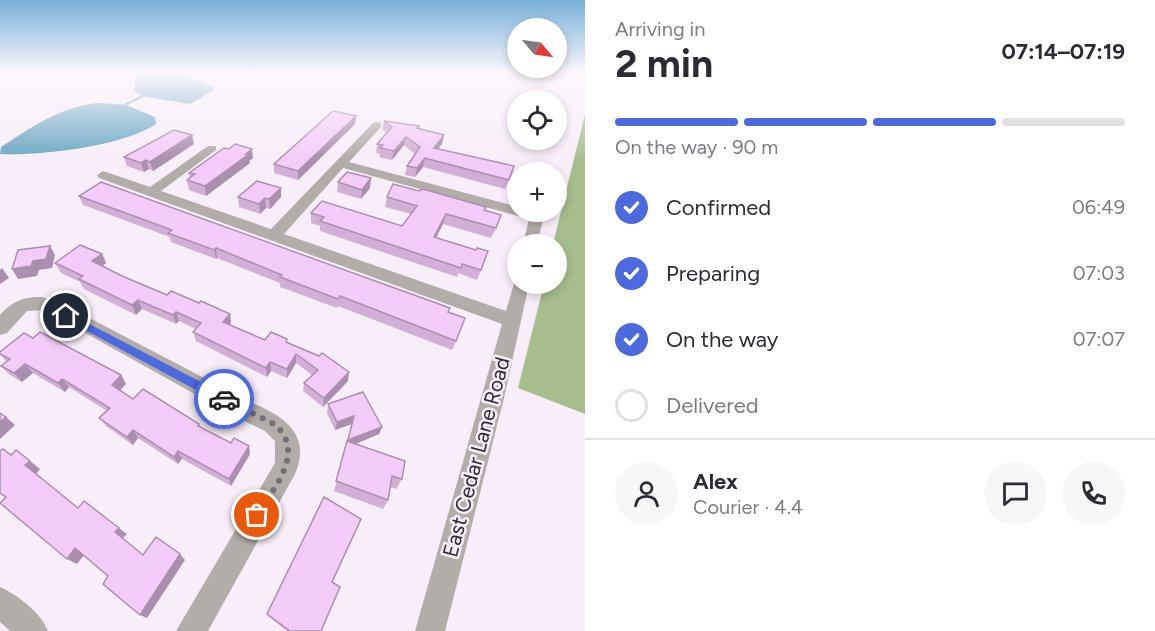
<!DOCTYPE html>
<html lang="en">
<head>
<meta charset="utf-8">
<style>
	body { margin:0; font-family:Figtree,sans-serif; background:#f7f7f7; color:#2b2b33; height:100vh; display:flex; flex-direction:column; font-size:22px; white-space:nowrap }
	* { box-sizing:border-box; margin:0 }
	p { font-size:20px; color:#7c7c81 }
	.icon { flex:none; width:33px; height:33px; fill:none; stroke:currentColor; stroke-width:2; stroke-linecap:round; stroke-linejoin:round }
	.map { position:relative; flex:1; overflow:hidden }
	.side { display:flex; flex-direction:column; background:#fff; width:570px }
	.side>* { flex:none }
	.needle { width:39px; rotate:119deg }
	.controls { position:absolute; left:507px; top:18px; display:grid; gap:12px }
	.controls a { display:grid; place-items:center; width:60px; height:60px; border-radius:50%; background:#fff; box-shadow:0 3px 9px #0003; font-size:30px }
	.pin { position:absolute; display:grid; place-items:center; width:51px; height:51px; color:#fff; margin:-26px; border:3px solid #fff; border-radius:50%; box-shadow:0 2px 6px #0007 }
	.courier { position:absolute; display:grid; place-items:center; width:60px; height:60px; margin:-30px; border:4px solid #4c69dd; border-radius:50%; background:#fff; color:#222; box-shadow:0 2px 8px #0007 }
	.headline em { font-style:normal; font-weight:700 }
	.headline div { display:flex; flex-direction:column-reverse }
	.headline { display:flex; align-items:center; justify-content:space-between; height:102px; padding:0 30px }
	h1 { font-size:39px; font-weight:700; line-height:45px }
	.bar { display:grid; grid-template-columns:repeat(4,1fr); gap:9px 6px; align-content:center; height:72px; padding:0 30px }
	.bar i { height:8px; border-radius:4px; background:#e1e1e2 }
	.bar .active { background:#4c69dd }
	.bar p { grid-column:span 4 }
	.line { display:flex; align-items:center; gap:15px; padding:0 30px; border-top:2px solid #e1e1e2 }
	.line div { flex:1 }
	.round { display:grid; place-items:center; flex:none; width:63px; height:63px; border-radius:32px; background:#f7f7f7 }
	ol { padding:0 30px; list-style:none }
	li { display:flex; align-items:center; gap:18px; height:66px }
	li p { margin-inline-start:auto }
	li .icon { padding:6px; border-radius:50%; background:#4c69dd; color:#fff; stroke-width:4 }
	li:last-child { color:#7c7c81 }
	li i { width:33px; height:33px; border:3px solid #e1e1e2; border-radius:50% }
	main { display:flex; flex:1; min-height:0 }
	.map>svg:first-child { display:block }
	.forest { fill:#a6be8c }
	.water { fill:#6ba8c3 }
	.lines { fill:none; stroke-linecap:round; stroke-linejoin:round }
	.stream { stroke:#6ba8c3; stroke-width:2 }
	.minor { fill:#b2ada8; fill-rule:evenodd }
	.wall { fill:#d2afd6 }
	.shaded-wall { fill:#ab8fae }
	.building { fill:#f4ccf9; stroke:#ab8fae; stroke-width:1.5 }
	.route { fill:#4c69dd }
	.done { stroke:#756f76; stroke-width:6; stroke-dasharray:0 10.8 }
	.labels { text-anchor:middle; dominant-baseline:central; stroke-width:5; stroke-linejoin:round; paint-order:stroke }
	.near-street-label { font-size:21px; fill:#2f2b30; stroke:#f8eef9 }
</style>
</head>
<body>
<main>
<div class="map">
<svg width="585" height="631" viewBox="0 0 585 631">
	<rect width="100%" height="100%" fill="#f8eef9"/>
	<path class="forest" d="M 585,114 L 585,414 L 518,388 L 544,284 L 556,284 L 556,244 L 553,244 Z"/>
	<g class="water">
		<path d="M 126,72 L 177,72 L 212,86 L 214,90 L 190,104 L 142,96 L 134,91 L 137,76 Z"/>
		<path d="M 100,103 L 126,105 L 155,117 L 156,124 C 124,146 40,156 0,154 L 1,147 C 31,127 64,105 100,103 Z"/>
	</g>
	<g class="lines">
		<g class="stream">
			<path d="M 572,72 L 585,76"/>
			<path d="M 123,106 L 145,95"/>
		</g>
		<g class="minor">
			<path d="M 377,122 L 381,123 L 381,127 L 349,162 L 518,207 L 518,212 L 545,212 L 537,244 L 523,244 L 529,219 L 343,168 L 284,234 L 506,311 L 515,280 L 518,279 L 518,284 L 529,284 L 504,398 L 445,631 L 415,631 L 502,324 L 99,178 L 97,175 L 103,171 L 150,187 L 208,146 L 216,146 L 216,150 L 161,191 L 271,229 L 373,123 Z"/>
			<path d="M 41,297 L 55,300 L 252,403 C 284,416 312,435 295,474 L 208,631 L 176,631 L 275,463 L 275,441 L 265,431 L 236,417 L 44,310 L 27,311 L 7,333 L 0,335 L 0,315 C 11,302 24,296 41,297 Z"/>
			<path d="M 0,587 C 18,595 41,613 48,631 L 10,631 L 0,622 Z"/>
		</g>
	</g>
	<g class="wall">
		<path d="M 356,116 L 355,124 L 298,180 L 274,173 L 274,164 Z"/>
		<path d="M 384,121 L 419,129 L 442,144 L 438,149 L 509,180 L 505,189 L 423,167 L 415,177 L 405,175 L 407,166 L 415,154 L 404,145 L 392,160 L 379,157 L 380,154 L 376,153 L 377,144 L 387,133 L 382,129 Z"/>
		<path d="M 194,144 L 153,171 L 149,169 L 144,172 L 127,166 L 124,157 Z"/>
		<path d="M 253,158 L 249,161 L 250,163 L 206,196 L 189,190 L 187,180 L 190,178 L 189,173 Z"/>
		<path d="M 338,182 L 370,188 L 361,199 L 337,192 Z"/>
		<path d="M 281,188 L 281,197 L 270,209 L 266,208 L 260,214 L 239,207 L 238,197 Z"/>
		<path d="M 79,196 L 448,312 L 456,341 L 452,350 L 338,306 L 337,308 L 280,287 L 280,283 L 217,258 L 216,259 L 171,242 L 170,237 L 83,205 Z"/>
		<path d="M 387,197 L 484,210 L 496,228 L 491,238 L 443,224 L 436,238 L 481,270 L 477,280 L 458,273 L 457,277 L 320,231 L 320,226 L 311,223 L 311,213 L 402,226 L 411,214 L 385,207 Z"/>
		<path d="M 102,254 L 106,263 L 102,266 L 122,276 L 167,295 L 199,303 L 230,314 L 231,323 L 230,325 L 265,340 L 287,339 L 287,343 L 348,381 L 323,407 L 303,391 L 304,383 L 312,375 L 296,363 L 287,378 L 271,371 L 267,377 L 196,341 L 193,332 L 196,329 L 179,321 L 176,324 L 142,309 L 136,315 L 84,289 L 80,282 L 61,273 L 55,263 Z"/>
		<path d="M 33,338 L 121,375 L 126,384 L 120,390 L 133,399 L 199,424 L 201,428 L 250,454 L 231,486 L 182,459 L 178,464 L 138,438 L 133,445 L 106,426 L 99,418 L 107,411 L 69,387 L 65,392 L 33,373 L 22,382 L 10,375 L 1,366 L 7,362 L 0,354 L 0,352 Z"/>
		<path d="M 328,404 L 382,427 L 379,434 L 355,444 L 402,479 L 396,489 L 390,487 L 388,500 L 383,509 L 334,491 L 352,424 L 335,430 L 327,413 Z"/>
		<path d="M 267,614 L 321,631 L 287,631 L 269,617 Z"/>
	</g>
	<g class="shaded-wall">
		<path d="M 356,116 L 355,124 L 298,180 L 298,171 Z"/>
		<path d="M 192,135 L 194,144 L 153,171 L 150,162 Z"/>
		<path d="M 444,135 L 442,144 L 431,157 L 434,148 Z"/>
		<path d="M 406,137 L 404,145 L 392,160 L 394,151 Z"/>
		<path d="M 252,149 L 253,158 L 249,161 L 250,163 L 206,196 L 205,186 Z"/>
		<path d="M 425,158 L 423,167 L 415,177 L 417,168 Z"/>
		<path d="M 146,160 L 149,169 L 144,172 L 141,163 Z"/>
		<path d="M 371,178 L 370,188 L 361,199 L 362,190 Z"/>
		<path d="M 281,188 L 281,197 L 270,209 L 269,199 Z"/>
		<path d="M 265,198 L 266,208 L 260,214 L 259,204 Z"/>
		<path d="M 446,214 L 443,224 L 431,247 L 434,237 Z"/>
		<path d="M 50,246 L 55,255 L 52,268 L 39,270 L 37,276 L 18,279 L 12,269 L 33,261 Z"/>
		<path d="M 216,248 L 217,258 L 216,259 L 214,250 Z"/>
		<path d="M 102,254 L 106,263 L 97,271 L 92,261 Z"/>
		<path d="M 2,268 L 9,278 L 0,284 L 0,270 Z"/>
		<path d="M 138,300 L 142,309 L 136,315 L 132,305 Z"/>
		<path d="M 176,312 L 179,321 L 176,324 L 173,315 Z"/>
		<path d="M 230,314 L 231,323 L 225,331 L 223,322 Z"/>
		<path d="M 296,354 L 296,363 L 287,378 L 287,369 Z"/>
		<path d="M 270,362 L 271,371 L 267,377 L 266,368 Z"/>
		<path d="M 25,364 L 33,373 L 22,382 L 14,373 Z"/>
		<path d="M 349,372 L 348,381 L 323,407 L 324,398 Z"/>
		<path d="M 121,375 L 126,384 L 117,393 L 112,385 Z"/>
		<path d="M 62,379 L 69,387 L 65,392 L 58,383 Z"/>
		<path d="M 354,416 L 352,424 L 335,430 L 337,422 Z"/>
		<path d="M 6,417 L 15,425 L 0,439 L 0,422 Z"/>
		<path d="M 382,427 L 379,434 L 346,448 L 348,440 Z"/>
		<path d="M 133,430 L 138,438 L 133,445 L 127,437 Z"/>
		<path d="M 249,446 L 250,454 L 231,486 L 229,479 Z"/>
		<path d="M 178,451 L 182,459 L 178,464 L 174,457 Z"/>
		<path d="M 30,461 L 40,469 L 36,474 L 25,465 Z"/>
		<path d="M 119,528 L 127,534 L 123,538 L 115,532 Z"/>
		<path d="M 75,548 L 85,554 L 77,564 L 67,559 Z"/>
		<path d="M 180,554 L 185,560 L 147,618 L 140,615 Z"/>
	</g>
	<g class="building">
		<path d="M 333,111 L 356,116 L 298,171 L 274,164 Z"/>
		<path d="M 384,121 L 419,126 L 417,128 L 444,135 L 434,148 L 514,166 L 509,180 L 425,158 L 417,168 L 407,166 L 420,147 L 406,137 L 394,151 L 380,148 L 383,145 L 377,144 L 392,127 Z"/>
		<path d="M 174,130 L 192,135 L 150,162 L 146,160 L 141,163 L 124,157 Z"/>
		<path d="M 235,144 L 252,149 L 246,154 L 249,154 L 205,186 L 187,180 L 195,174 L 189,173 L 224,148 L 229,149 Z"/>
		<path d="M 347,172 L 371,178 L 362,190 L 338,182 Z"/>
		<path d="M 257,181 L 281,188 L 269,199 L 265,198 L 259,204 L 238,197 Z"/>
		<path d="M 101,182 L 450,308 L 448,312 L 465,318 L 456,341 L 340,296 L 338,299 L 280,277 L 282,275 L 216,248 L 214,250 L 168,233 L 172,230 L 79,196 Z"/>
		<path d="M 393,184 L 419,191 L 423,189 L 486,207 L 484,210 L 501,215 L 496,228 L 446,214 L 434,237 L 476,250 L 477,248 L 488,251 L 481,270 L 462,264 L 461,268 L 320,221 L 324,217 L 311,213 L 322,201 L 402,226 L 417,206 L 387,197 Z"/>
		<path d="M 80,245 L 102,254 L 92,261 L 122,276 L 167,295 L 171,291 L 199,303 L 201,301 L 230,314 L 223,322 L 265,340 L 271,332 L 287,339 L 286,342 L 319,356 L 322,353 L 349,372 L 324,398 L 304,383 L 318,370 L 296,354 L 287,369 L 270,362 L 266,368 L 193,332 L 201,323 L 176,312 L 173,315 L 138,300 L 132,305 L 79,279 L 83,276 L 55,263 Z"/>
		<path d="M 50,246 L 46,259 L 33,261 L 31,266 L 12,269 L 18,250 Z"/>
		<path d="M 40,332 L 121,375 L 112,385 L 133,399 L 143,389 L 199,424 L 198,426 L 231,443 L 234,438 L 249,446 L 229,479 L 178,451 L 174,457 L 133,430 L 127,437 L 99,418 L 110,408 L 62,379 L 58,383 L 25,364 L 14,373 L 1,366 L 10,359 L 0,354 L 0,352 L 24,333 L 33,338 Z"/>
		<path d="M 363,392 L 382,427 L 348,440 L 354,416 L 337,422 L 328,404 Z"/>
		<path d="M 0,413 L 6,417 L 0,422 Z"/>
		<path d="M 347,441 L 405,461 L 402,479 L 392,476 L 388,500 L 336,481 Z"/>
		<path d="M 3,449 L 11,455 L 16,450 L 30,461 L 25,465 L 78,508 L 84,501 L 119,528 L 115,532 L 143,555 L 156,537 L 180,554 L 140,615 L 103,584 L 108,576 L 75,548 L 67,559 L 0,503 L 6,497 L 0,493 L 0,451 Z"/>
		<path d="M 324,497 L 361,519 L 332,582 L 340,587 L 321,631 L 290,631 L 267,614 Z"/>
	</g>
	<linearGradient id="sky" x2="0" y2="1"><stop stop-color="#76afd9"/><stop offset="0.45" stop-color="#fcf7fc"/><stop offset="1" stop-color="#fcf7fc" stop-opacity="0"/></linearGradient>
	<rect width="585" height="160" fill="url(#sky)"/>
	<path class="route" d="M 66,312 L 228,396 L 228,403 L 220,403 L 63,318 L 61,316 Z"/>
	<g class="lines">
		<path class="done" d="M 224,399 L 274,424 C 307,451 274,488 257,515"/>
	</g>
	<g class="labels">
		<g class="near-street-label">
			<text transform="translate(476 457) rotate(-75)">East Cedar Lane Road</text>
		</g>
	</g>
</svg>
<div class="controls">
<a><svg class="needle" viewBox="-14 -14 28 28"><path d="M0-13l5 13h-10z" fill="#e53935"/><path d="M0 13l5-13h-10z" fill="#7c7c81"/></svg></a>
<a><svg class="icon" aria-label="locate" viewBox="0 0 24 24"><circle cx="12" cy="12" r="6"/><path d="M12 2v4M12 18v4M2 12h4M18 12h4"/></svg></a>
<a>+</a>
<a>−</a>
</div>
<div class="pin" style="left:257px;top:515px;background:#ea580c"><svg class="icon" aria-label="bag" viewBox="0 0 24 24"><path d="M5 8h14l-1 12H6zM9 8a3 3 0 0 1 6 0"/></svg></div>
<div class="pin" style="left:66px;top:316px;background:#1f2937"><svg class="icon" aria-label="home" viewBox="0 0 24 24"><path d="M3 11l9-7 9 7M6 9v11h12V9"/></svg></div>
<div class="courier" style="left:224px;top:399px"><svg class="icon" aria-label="car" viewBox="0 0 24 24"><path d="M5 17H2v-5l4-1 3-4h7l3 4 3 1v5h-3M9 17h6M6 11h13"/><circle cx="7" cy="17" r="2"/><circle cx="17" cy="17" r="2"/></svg></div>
</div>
<section class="side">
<div class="headline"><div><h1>2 min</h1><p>Arriving in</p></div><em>07:14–07:19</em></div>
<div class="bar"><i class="active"></i><i class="active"></i><i class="active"></i><i></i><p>On the way · 90 m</p></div>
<ol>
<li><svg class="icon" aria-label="check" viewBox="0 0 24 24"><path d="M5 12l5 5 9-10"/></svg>Confirmed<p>06:49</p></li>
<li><svg class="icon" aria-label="check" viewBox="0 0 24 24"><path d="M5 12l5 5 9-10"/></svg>Preparing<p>07:03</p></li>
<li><svg class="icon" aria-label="check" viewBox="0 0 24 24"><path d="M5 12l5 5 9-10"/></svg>On the way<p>07:07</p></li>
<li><i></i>Delivered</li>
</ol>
<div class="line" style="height:108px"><a class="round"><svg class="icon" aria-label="person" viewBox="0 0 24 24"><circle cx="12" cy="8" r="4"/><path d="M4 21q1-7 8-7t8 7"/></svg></a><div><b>Alex</b><p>Courier · 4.4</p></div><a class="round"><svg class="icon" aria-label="chat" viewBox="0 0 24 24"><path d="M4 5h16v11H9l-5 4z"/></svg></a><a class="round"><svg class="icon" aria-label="phone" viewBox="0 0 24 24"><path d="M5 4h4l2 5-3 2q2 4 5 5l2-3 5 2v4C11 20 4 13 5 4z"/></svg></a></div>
</section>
</main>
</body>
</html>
